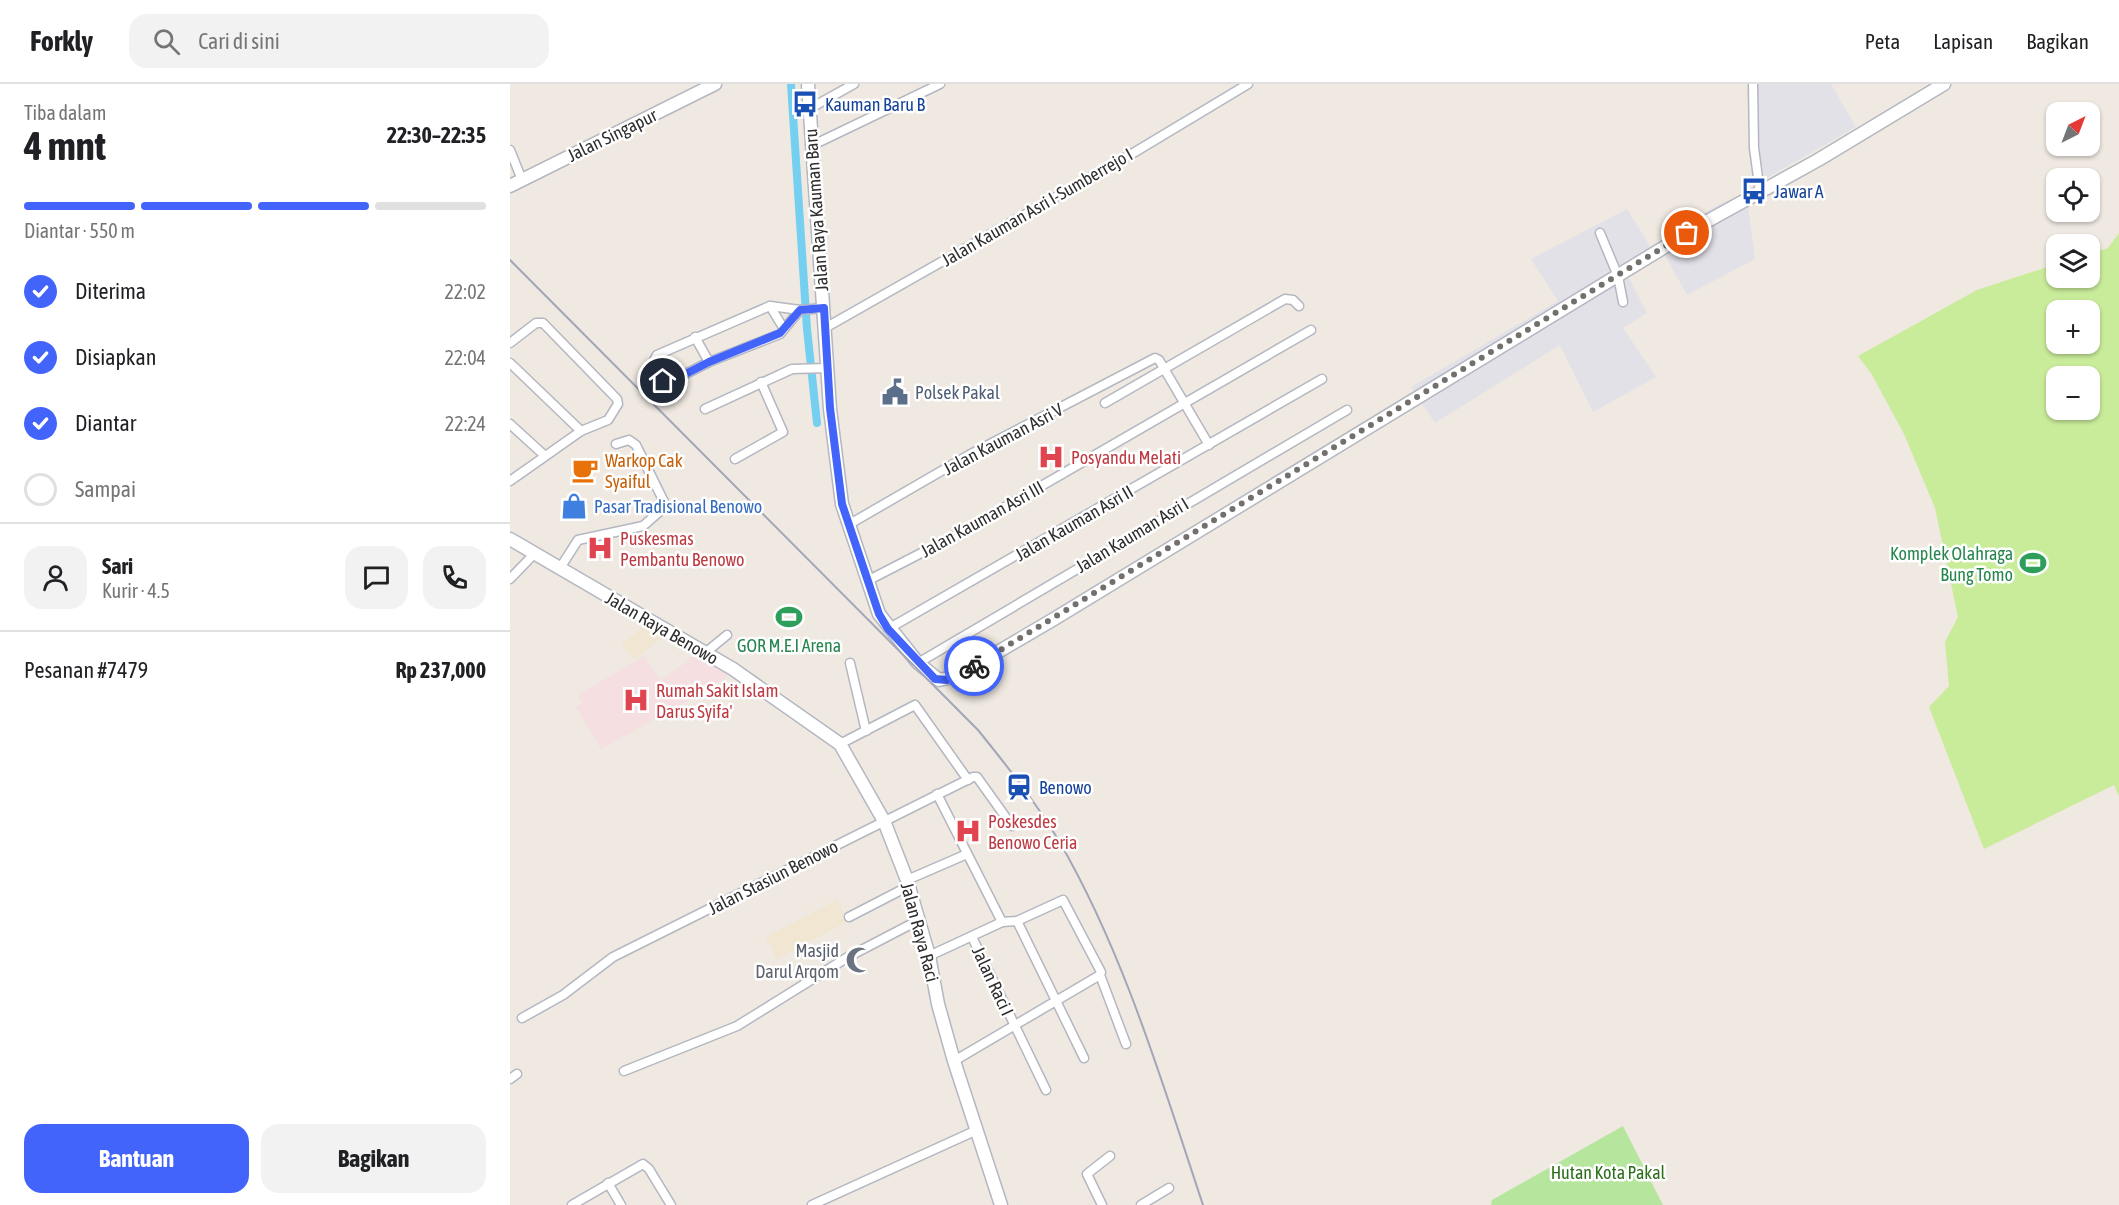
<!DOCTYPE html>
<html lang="id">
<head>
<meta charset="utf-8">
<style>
	body { margin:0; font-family:"Asap Condensed",sans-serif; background:#f2f2f2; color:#202124; height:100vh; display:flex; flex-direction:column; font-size:22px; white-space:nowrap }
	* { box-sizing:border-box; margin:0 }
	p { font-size:20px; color:#757577 }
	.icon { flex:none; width:33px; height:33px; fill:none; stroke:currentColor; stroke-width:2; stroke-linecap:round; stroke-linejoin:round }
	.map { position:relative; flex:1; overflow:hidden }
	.drawer { display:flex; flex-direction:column; background:#fff; width:510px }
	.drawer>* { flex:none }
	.needle { width:39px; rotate:42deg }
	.fabs { position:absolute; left:1536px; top:18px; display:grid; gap:12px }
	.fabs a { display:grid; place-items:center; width:54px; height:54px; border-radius:12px; background:#fff; box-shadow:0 2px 4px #0004; font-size:30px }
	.pin { position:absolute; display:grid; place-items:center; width:51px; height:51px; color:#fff; margin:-26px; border:3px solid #fff; border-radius:50%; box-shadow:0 2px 6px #0007 }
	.courier { position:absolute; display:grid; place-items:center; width:60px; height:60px; margin:-30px; border:4px solid #4264fb; border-radius:50%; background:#fff; color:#222; box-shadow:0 2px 8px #0007 }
	.overview em { font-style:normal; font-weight:700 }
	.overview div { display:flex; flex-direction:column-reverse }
	.overview { display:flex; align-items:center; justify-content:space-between; height:102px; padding:0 24px }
	h1 { font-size:39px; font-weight:700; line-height:45px }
	.bar { display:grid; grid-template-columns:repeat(4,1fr); gap:9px 6px; align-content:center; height:72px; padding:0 24px }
	.bar i { height:8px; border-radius:4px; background:#e0e0e0 }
	.bar .active { background:#4264fb }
	.bar p { grid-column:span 4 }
	.line { display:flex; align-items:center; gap:15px; padding:0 24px; border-top:2px solid #e0e0e0 }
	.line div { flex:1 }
	.round { display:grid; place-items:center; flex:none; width:63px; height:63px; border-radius:18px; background:#f2f2f2 }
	ol { padding:0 24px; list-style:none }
	li { display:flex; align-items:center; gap:18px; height:66px }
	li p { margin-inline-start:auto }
	li .icon { padding:6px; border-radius:50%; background:#4264fb; color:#fff; stroke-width:4 }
	li:last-child { color:#757577 }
	li i { width:33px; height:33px; border:3px solid #e0e0e0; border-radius:50% }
	.primary-button { display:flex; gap:12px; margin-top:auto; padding:12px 24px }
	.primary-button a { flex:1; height:69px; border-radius:18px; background:#4264fb; color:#fff; font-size:24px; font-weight:700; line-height:69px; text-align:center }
	.primary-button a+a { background:#f2f2f2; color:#202124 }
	header { display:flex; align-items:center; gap:36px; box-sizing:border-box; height:84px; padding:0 30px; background:#fff; border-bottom:2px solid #e0e0e0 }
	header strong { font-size:28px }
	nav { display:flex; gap:33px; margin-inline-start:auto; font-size:21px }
	.search { width:420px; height:54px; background:#f2f2f2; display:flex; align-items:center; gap:15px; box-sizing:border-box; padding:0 21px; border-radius:18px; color:#757577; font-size:22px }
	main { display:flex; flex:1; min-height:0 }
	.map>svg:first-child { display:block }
	.industrial { fill:#e3e1e8 }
	.education { fill:#f0e6d1 }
	.medical { fill:#f5dfe0 }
	.green { fill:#b6e59e }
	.pitch { fill:#c9ec9a; fill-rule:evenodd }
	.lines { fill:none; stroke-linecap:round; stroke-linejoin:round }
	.canal { stroke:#75cff0; stroke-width:8 }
	.street-casing { stroke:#b4b7c1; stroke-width:11 }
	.secondary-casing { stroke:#b4b7c1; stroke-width:15 }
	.street { stroke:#fff; stroke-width:8 }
	.secondary { stroke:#fff; stroke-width:12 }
	.rail { stroke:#a3a6b8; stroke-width:2 }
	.done { stroke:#726f6d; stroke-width:6; stroke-dasharray:0 10.8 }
	.route { stroke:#4264fb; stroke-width:8 }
	.labels { text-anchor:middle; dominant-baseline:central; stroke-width:5; stroke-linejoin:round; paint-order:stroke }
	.transit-label { font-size:18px; fill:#164399; stroke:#fff; text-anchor:start }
	.street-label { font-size:18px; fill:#2e2e2e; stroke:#fff }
	.service-label { font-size:18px; fill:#4e5e75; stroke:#fff; text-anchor:start }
	.health-label { font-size:18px; fill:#be3a42; stroke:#fff; text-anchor:start }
	.food-label { font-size:18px; fill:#c56008; stroke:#fff; text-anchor:start }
	.shop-label { font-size:18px; fill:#366cbe; stroke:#fff; text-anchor:start }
	.leisure-label { font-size:18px; fill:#27864d; stroke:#fff; text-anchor:end }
	.worship-label { font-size:18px; fill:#5b616d; stroke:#fff; text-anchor:end }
	.park-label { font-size:18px; fill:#2c6e1b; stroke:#fff }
</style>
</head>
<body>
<header>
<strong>Forkly</strong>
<div class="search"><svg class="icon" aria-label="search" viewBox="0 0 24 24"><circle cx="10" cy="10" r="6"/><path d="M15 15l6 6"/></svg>Cari di sini</div>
<nav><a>Peta</a><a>Lapisan</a><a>Bagikan</a></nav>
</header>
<main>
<section class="drawer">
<div class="overview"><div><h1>4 mnt</h1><p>Tiba dalam</p></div><em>22:30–22:35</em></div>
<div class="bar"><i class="active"></i><i class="active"></i><i class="active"></i><i></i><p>Diantar · 550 m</p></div>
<ol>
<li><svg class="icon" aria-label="check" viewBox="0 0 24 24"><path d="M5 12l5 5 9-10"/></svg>Diterima<p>22:02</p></li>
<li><svg class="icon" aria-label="check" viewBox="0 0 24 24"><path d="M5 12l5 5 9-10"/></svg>Disiapkan<p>22:04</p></li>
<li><svg class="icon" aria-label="check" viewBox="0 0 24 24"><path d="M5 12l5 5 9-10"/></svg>Diantar<p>22:24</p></li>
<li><i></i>Sampai</li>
</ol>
<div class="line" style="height:108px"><a class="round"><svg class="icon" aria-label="person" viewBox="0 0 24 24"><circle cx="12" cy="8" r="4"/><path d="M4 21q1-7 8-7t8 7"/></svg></a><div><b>Sari</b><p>Kurir · 4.5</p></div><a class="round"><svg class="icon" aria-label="chat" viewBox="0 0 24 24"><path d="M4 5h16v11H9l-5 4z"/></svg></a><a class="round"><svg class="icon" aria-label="phone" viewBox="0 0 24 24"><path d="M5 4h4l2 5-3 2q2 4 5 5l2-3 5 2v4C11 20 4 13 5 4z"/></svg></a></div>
<div class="line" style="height:78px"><div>Pesanan #7479</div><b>Rp 237,000</b></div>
<div class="primary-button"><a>Bantuan</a><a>Bagikan</a></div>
</section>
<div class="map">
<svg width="1609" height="1121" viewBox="0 0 1609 1121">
	<rect width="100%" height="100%" fill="#efe9e1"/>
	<g class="industrial">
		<path d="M 1248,0 L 1321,0 L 1346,43 L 1255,95 L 1247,53 Z"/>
		<path d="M 1236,108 L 1245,175 L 1177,211 L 1153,168 L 1118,192 L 1137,229 L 1113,244 L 1146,293 L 1083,328 L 1050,261 L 925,339 L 901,303 L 1048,217 L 1021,175 L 1117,125 L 1141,164 L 1204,123 Z"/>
	</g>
	<g class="education">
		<path d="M 136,540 L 152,552 L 125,576 L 111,561 Z"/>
		<path d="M 327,816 L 338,837 L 267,875 L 256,853 Z"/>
	</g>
	<path class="medical" d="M 187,566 L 222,589 L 187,612 L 91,665 L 66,623 L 72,619 L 68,611 L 134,572 L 150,596 L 177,578 Z"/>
	<path class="green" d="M 1113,1042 L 1153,1121 L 981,1121 L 982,1116 Z"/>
	<path class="pitch" d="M 1609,149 L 1609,712 L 1604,701 L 1474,765 L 1419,623 L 1439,602 L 1435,558 L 1448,533 L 1425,424 L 1394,350 L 1361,289 L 1348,272 L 1467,206 L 1546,180 L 1546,194 L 1580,194 L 1580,170 L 1598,164 ZM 1546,226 L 1580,226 L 1580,260 L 1546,260 ZM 1546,292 L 1580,292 L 1580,326 L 1546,326 Z"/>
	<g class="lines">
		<path class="canal" d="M 281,0 L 297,245 L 307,339"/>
		<g class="street-casing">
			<g id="street">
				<path d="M 1243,0 L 1244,64 L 1250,108"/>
				<path d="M 299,25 L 344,0"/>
				<path d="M 301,62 L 430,0"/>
				<path d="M 0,66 L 12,96"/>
				<path d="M 1090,149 L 1108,192 L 1113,218"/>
				<path d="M 260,222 L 290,226 L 270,250 L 199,278 L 158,299 L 153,297 L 141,282 L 147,271 Z"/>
				<path d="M 260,222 L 274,245"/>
				<path d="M 290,226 L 313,224"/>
				<path d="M 315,244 L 625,68 L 738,0"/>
				<path d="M 185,253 L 199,278"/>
				<path d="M 0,259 L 26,239 L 33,239 L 107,315 L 108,320 L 98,336 L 71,347 L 0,397"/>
				<path d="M 0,279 L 71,347"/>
				<path d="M 595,319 L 775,215 L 783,216 L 789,222"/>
				<path d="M 195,325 L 282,285 L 318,284"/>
				<path d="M 0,340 L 34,371"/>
				<path d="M 225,375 L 273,348 L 251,298"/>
				<path d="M 338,441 L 459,371 L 645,274 L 649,276 L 699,361"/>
				<path d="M 50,484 L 68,456 L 133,442 L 156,422 L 126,361 L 119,356 L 106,360"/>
				<path d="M 0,495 L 25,469"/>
				<path d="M 359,496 L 450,449 L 801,246"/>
				<path d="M 378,545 L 812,295"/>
				<path d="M 195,569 L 217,551"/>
				<path d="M 340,579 L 356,647"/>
				<path d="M 408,579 L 837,326"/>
				<path d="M 330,660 L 405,621 L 458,696"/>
				<path d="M 427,710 L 492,838"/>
				<path d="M 397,796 L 457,770"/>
				<path d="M 339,833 L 399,802"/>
				<path d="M 507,837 L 574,974"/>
				<path d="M 462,853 L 536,1006"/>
				<path d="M 419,872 L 492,838 L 507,837 L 553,816 L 591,888 L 590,891 L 444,977"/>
				<path d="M 590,891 L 616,960"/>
				<path d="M 12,934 L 53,911 L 103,873 L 463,693 L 467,693 L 502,742"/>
				<path d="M 114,987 L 227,942 L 338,873 L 409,836"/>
				<path d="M 0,995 L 7,990"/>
				<path d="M 98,1099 L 111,1121"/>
				<path d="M 62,1121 L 133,1080 L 139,1085 L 161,1121"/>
				<path d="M 302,1121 L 467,1046"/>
				<path d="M 592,1121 L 577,1090 L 600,1072"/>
				<path d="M 631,1121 L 659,1104"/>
			</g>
		</g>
		<g class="secondary-casing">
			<g id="secondary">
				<path d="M 298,0 L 320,325 L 332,420 L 369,530 L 408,579 L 429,596 L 447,592 L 544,535 L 1194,139 L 1308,76 L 1434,0"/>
				<path d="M 0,102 L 205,0"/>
				<path d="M 0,455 L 223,585 L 330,660 L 374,737 L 397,796 L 419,872 L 428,920 L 444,977 L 491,1121"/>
			</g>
		</g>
		<use href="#street" class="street"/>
		<use href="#secondary" class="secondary"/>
		<path class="rail" d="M 0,176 L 468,646 C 497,682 525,717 549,757 C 614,869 652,998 693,1121"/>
	</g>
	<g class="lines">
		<path class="done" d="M 464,582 L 1177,149"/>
		<path class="route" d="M 153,297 L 158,299 L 199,278 L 270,249 L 290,226 L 314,224 L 320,324 L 332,420 L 369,530 L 378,545 L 425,595 L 437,596 L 464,582"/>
	</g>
	<defs>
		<g id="bus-bare" transform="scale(2.07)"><path d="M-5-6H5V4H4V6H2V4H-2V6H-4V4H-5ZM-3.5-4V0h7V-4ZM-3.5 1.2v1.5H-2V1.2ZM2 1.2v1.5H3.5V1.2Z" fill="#1a4fb4" stroke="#fff" stroke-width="2.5" paint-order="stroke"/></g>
		<g id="civic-bare" transform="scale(2.07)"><path d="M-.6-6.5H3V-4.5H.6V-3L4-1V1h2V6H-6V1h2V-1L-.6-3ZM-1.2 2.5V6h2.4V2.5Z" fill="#5c6f8a" stroke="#fff" stroke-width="2.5" paint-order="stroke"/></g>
		<g id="hospital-bare" transform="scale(2.07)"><path d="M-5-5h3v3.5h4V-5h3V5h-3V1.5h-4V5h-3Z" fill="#e0444e" stroke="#fff" stroke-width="2.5" paint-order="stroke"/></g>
		<g id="cafe-bare" transform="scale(2.07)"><path d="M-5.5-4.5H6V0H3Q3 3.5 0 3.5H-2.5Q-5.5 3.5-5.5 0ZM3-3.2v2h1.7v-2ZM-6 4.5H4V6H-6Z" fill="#e8710a" stroke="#fff" stroke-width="2.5" paint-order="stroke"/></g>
		<g id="shop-bare" transform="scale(2.07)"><path d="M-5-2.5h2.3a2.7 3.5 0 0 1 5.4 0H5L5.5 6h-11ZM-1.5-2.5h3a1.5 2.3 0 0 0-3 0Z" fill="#3f7fe0" stroke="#fff" stroke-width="2.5" paint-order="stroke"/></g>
		<g id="stadium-bare" transform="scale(2.07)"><path d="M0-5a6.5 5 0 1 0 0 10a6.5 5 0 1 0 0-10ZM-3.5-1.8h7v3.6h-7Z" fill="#2e9e5b" stroke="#fff" stroke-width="2.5" paint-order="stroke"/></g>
		<g id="station-bare" transform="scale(2.07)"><path d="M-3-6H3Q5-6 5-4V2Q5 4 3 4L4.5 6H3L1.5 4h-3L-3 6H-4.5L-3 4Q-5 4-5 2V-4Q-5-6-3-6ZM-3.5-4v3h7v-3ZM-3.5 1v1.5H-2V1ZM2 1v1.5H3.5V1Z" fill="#1a4fb4" stroke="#fff" stroke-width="2.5" paint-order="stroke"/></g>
		<g id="mosque-bare" transform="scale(2.07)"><path d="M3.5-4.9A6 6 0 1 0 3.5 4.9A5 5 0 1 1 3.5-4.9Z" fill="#6b7280" stroke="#fff" stroke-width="2.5" paint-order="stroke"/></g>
	</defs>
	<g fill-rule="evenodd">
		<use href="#bus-bare" x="295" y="20"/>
		<use href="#bus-bare" x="1244" y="107"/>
		<use href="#civic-bare" x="385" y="308"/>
		<use href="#hospital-bare" x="541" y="373"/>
		<use href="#cafe-bare" x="75" y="386"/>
		<use href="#shop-bare" x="64" y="422"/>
		<use href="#hospital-bare" x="90" y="464"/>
		<use href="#stadium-bare" x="1523" y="479"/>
		<use href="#stadium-bare" x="279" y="533"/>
		<use href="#hospital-bare" x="126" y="616"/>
		<use href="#station-bare" x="509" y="703"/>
		<use href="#hospital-bare" x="458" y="747"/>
		<use href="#mosque-bare" x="349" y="876"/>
	</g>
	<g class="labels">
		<g class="transit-label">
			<text x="315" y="20">Kauman Baru B</text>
			<text x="1264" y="107">Jawar A</text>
			<text x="529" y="703">Benowo</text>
		</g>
		<g class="street-label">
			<text transform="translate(102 51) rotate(-26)">Jalan Singapur</text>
			<text transform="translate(527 123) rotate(-30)">Jalan Kauman Asri I-Sumberrejo I</text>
			<text transform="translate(306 126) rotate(-94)">Jalan Raya Kauman Baru</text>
			<text transform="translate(493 355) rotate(-28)">Jalan Kauman Asri V</text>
			<text transform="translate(472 435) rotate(-29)">Jalan Kauman Asri III</text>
			<text transform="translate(564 439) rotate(-30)">Jalan Kauman Asri II</text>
			<text transform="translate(622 451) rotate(-31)">Jalan Kauman Asri I</text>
			<text transform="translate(152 544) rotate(30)">Jalan Raya Benowo</text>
			<text transform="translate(263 793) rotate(-27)">Jalan Stasiun Benowo</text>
			<text transform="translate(410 848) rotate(75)">Jalan Raya Raci</text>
			<text transform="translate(483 897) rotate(65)">Jalan Raci I</text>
		</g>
		<g class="service-label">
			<text x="405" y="308">Polsek Pakal</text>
		</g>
		<g class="health-label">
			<text x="561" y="373">Posyandu Melati</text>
			<text x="110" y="454">Puskesmas<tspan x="110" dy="21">Pembantu Benowo</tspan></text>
			<text x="146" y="606">Rumah Sakit Islam<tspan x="146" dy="21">Darus Syifa'</tspan></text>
			<text x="478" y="737">Poskesdes<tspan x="478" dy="21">Benowo Ceria</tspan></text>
		</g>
		<g class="food-label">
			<text x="95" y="376">Warkop Cak<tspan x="95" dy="21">Syaiful</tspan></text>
		</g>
		<g class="shop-label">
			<text x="84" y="422">Pasar Tradisional Benowo</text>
		</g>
		<g class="leisure-label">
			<text x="1503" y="469">Komplek Olahraga<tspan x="1503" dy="21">Bung Tomo</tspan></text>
			<text x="279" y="561" text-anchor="middle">GOR M.E.I Arena</text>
		</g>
		<g class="worship-label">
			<text x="329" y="866">Masjid<tspan x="329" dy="21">Darul Arqom</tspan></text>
		</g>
		<g class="park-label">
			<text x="1098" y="1088">Hutan Kota Pakal</text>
		</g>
	</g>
</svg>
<div class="fabs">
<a><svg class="needle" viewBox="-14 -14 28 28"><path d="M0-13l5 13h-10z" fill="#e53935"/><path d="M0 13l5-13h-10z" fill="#757577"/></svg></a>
<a><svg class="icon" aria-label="locate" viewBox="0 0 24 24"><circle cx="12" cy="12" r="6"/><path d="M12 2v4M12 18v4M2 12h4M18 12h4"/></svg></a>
<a><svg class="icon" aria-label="layers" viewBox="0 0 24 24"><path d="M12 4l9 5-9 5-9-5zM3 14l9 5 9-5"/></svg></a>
<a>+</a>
<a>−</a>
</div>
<div class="pin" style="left:1177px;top:149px;background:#ea580c"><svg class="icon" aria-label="bag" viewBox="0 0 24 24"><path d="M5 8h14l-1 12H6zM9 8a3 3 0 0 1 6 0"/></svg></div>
<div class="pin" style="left:153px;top:297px;background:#1f2937"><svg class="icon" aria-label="home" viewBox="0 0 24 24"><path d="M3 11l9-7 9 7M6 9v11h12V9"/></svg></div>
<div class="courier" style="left:464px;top:582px"><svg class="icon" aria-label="bike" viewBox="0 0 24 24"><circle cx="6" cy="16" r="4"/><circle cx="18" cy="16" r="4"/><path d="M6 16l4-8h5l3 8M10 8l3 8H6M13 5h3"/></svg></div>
</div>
</main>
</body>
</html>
